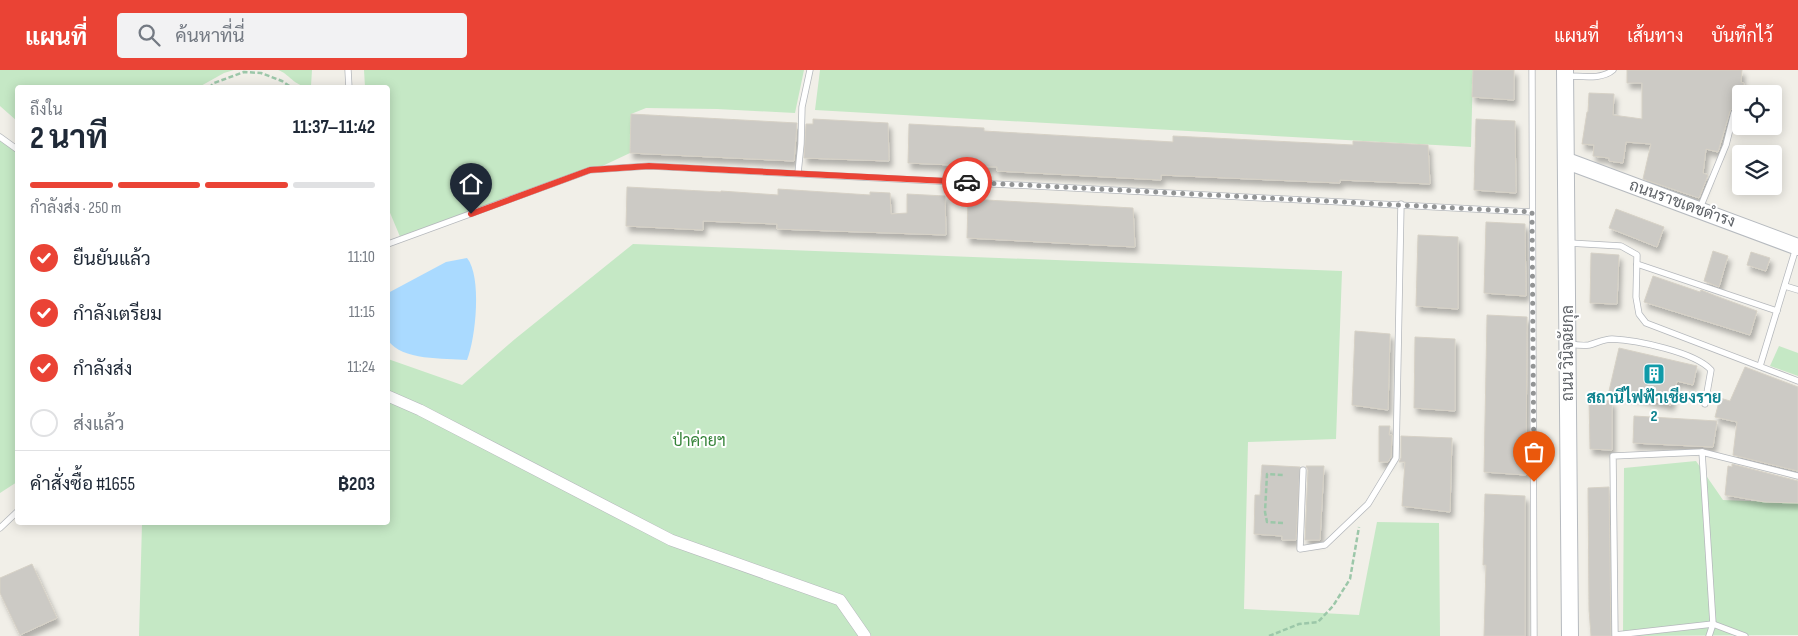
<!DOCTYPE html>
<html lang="th">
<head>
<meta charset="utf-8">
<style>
	body { margin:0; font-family:"Sofia Sans Condensed",Sarabun,sans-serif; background:#f2f2f3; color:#1f2937; height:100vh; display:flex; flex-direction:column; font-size:19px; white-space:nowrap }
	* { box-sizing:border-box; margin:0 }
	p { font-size:16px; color:#747a83 }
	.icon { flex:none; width:28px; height:28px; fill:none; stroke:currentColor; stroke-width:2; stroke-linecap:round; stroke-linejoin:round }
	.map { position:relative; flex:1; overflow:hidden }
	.side { position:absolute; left:15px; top:15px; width:375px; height:440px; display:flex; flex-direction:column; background:#fff; border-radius:5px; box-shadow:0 2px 12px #0003 }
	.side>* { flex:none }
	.buttons { position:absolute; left:1732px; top:15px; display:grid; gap:10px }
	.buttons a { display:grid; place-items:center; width:50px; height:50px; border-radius:5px; background:#fff; box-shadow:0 2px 12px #0003; font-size:25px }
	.pin { position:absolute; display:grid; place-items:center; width:42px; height:42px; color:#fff; margin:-51px -21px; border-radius:50% 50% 50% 0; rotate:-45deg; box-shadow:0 0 5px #0007 }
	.pin .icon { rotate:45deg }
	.courier { position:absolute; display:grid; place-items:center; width:50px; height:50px; margin:-25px; border:4px solid #ea4335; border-radius:50%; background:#fff; color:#222; box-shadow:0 1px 6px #0007 }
	.summary em { font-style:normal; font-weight:700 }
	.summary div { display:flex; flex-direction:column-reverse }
	.summary { display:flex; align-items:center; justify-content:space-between; height:85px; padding:0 15px }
	h1 { font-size:32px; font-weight:700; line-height:38px }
	.bar { display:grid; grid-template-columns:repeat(4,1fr); gap:8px 5px; align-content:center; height:60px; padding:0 15px }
	.bar i { height:6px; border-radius:4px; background:#e0e1e3 }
	.bar .current { background:#ea4335 }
	.bar p { grid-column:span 4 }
	.line { display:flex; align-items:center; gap:12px; padding:0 15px; border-top:1px solid #e0e1e3 }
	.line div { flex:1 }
	ol { padding:0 15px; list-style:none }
	li { display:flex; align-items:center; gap:15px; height:55px }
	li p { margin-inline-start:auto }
	li .icon { padding:5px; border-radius:50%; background:#ea4335; color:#fff; stroke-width:4 }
	li:last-child { color:#747a83 }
	li i { width:28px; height:28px; border:2px solid #e0e1e3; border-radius:50% }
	header { display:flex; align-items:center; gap:30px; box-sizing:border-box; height:70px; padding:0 25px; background:#ea4335; color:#fff }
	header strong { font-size:24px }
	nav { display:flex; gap:28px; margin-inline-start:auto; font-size:18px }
	.search { width:350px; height:45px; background:#f2f2f3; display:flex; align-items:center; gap:12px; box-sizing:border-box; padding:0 18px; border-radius:5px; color:#747a83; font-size:19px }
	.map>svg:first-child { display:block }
	.green { fill:#c5e8c5 }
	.water { fill:#aadaff }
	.building { fill:#cccac5; stroke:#d6d1c6; filter:url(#shadow) }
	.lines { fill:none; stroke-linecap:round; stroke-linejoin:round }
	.lane-casing { stroke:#b5b8bc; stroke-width:7 }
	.street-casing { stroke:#b5b8bc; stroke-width:12 }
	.secondary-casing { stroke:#b6babf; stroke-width:18 }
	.path { stroke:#9cc7a9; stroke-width:2.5; stroke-dasharray:5 2.5; stroke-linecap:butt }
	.lane { stroke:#fff; stroke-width:5.5 }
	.street { stroke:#fff; stroke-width:11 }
	.secondary { stroke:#fff; stroke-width:16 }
	.done { stroke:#929495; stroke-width:5; stroke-dasharray:0 9 }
	.route { stroke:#ea4335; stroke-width:6 }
	.labels { text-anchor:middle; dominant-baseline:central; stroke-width:4; stroke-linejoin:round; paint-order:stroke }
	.street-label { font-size:16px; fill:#5f6368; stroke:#fff }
	.culture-label { font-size:16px; font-weight:bold; fill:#0d838f; stroke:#fff }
	.park-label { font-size:16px; fill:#348238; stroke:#fff }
</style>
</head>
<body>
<header>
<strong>แผนที่</strong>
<div class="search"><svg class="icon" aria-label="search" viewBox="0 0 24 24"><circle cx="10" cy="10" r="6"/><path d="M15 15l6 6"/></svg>ค้นหาที่นี่</div>
<nav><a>แผนที่</a><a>เส้นทาง</a><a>บันทึกไว้</a></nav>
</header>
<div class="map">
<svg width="1798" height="566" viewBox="0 0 1798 566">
	<defs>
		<filter id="shadow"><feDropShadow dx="3" dy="5.5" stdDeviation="2.5" flood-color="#0004"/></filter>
	</defs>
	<rect width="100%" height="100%" fill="#f1efe8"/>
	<g class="green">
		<path d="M 0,0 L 234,0 L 224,3 L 199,17 L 18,18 L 17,51 L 0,36 Z"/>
		<path d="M 278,0 L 312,0 L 311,16 C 296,19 290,4 278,0 Z"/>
		<path d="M 364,0 L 804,0 L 795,43 L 717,39 L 646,38 L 631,44 L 630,83 L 596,99 L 401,169 L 388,138 L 388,18 L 365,17 Z"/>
		<path d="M 820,0 L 1473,0 L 1471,77 L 815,40 Z"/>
		<path d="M 0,67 L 18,80 L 17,412 L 0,423 Z"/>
		<path d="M 633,174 L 1342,201 L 1336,369 L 1248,372 L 1244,539 L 1359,545 L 1377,452 L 1439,453 L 1440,566 L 139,566 L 142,453 L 388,452 L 388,289 L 462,315 L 515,269 Z"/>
		<path d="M 1779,276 L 1798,283 L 1798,306 L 1770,296 Z"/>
		<path d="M 1696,391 L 1723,430 L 1798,433 L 1798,565 L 1623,566 L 1624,398 Z"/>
	</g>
	<path class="water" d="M 467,188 C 482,206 476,268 467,290 C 445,288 401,291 388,270 L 388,223 L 446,192 Z"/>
	<g class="building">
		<path d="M 1473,0 L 1514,0 L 1514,30 L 1472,27 Z"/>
		<path d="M 1627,0 L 1742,0 L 1741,12 L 1744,13 L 1738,41 L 1733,38 L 1730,41 L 1718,82 L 1706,79 L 1703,103 L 1708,105 L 1699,128 L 1643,109 L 1651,74 L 1626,72 L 1623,93 L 1609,91 L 1609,88 L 1593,86 L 1594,75 L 1582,74 L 1587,42 L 1588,42 L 1589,23 L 1614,24 L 1613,45 L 1642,49 L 1642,13 L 1627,13 Z"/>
		<path d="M 631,44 L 797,53 L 794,91 L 630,83 Z"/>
		<path d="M 813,49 L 888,53 L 889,91 L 804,88 L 806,54 L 813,54 Z"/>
		<path d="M 1476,49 L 1515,51 L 1516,123 L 1474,120 Z"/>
		<path d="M 909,54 L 984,58 L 984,61 L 1173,72 L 1173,66 L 1353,75 L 1353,71 L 1428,75 L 1430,114 L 1340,110 L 1340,113 L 1161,105 L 1161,110 L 997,101 L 997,97 L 908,93 Z"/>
		<path d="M 627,117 L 721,122 L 721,121 L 778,125 L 778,119 L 870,125 L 870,122 L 890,123 L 891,144 L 907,143 L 907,124 L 945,126 L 946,165 L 777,159 L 777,154 L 703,151 L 703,160 L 626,156 Z"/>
		<path d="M 968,129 L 1133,138 L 1135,177 L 967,168 Z"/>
		<path d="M 1616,139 L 1664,157 L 1657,177 L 1609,158 Z"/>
		<path d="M 1486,152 L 1525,154 L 1526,226 L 1484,223 Z"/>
		<path d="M 1418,165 L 1458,167 L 1458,239 L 1416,236 Z"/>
		<path d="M 1713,181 L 1728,186 L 1719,217 L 1704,211 Z"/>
		<path d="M 1751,182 L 1770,188 L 1766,201 L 1747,195 Z"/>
		<path d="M 1591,183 L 1619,185 L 1617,234 L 1590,233 Z"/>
		<path d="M 1653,206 L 1700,222 L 1701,220 L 1716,226 L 1757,241 L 1750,265 L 1644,232 Z"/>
		<path d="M 1487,245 L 1527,247 L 1526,405 L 1484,402 Z"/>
		<path d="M 1355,261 L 1390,264 L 1388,340 L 1352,335 Z"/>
		<path d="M 1415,267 L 1455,269 L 1455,341 L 1414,338 Z"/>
		<path d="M 1619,278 L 1697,296 L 1693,315 L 1677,311 L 1671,335 L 1609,321 Z"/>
		<path d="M 1745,297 L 1798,317 L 1798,401 L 1733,385 L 1737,352 L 1715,347 L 1720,328 L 1730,331 Z"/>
		<path d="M 1589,330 L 1612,331 L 1612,380 L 1590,379 Z"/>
		<path d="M 1634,346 L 1717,351 L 1713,377 L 1633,373 Z"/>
		<path d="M 1379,356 L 1390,356 L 1389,365 L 1392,365 L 1391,387 L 1388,392 L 1379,392 Z"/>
		<path d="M 1401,366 L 1452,368 L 1450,442 L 1402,436 L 1405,392 L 1399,392 L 1401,388 Z"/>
		<path d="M 1732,394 L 1798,411 L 1798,433 L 1765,432 L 1725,425 L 1728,396 L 1732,397 Z"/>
		<path d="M 1262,395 L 1300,397 L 1296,470 L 1282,470 L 1282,466 L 1254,464 L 1255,425 L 1260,425 Z"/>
		<path d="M 1306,396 L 1324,396 L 1320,470 L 1305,470 L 1308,400 Z"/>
		<path d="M 1609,417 L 1611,566 L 1591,566 L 1589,540 L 1588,418 Z"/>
		<path d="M 1485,424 L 1525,426 L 1525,566 L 1484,566 L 1486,495 L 1483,495 Z"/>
		<path d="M 32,494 L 57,548 L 20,565 L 0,523 L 0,508 Z"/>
	</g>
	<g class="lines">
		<g class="lane-casing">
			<g id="lane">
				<path d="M 348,0 L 349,18"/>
				<path d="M 1532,0 L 1534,566"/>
				<path d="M 1567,6 C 1581,6 1602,10 1613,0"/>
				<path d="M 0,67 L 18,80"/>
				<path d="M 798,103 L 801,74 L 802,37 L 810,0"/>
				<path d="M 1700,138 L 1726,75 L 1734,43"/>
				<path d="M 1569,173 L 1621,176 L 1637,185 L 1636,227 L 1639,244 L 1646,253 L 1798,311"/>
				<path d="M 388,174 L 590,100 L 649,96 L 1532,142"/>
				<path d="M 1637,194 L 1777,241"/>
				<path d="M 1785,216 L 1798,220"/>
				<path d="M 1570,274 C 1576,275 1583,276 1589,275 C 1597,273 1604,269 1612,269 C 1636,270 1695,282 1711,300 L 1705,334"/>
				<path d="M 1760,296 L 1796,178"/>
				<path d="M 1702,382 L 1613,386 L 1615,565 L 1713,554 L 1745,566"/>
				<path d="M 1303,400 L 1300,479 L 1325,475 L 1368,434 L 1396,388 L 1401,134"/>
				<path d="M 0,458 L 18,441"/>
				<path d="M 1709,566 L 1713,554 L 1702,382 L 1798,406"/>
			</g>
		</g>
		<g class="street-casing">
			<path id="street" d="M 388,326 L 420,340 L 671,470 L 840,530 L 865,566"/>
		</g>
		<g class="secondary-casing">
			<g id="secondary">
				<path d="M 1565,0 L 1570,566"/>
				<path d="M 1567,91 L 1798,177"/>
			</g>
		</g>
		<g class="path">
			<path d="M 209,18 L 214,13 L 244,2 L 261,3 L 282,11 L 292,18"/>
			<path d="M 1283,453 L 1267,452 L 1265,442 L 1267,404 L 1283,405"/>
			<path d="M 1269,566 L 1299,554 L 1318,552 L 1333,536 L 1350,509 L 1359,457"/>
		</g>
		<use href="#lane" class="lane"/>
		<use href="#street" class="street"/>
		<use href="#secondary" class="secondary"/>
	</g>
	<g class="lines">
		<path class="done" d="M 967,112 L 1532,142 L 1534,412"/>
		<path class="route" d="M 471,144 L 590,100 L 649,96 L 967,112"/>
	</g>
	<defs>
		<g id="building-square" transform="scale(1.125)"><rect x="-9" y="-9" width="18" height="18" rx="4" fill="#0f9aa8" stroke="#fff"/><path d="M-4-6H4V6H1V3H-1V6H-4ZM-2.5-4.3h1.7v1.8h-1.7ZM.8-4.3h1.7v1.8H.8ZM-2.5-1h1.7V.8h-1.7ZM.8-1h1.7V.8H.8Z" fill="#fff"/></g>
	</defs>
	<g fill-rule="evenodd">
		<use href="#building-square" x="1654" y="304"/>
	</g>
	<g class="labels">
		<g class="street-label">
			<text transform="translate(1682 134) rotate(20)">ถนนราชเดชดำรง</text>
			<text transform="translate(1568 283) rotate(-90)">ถนน วินิจฉัยกุล</text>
		</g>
		<g class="culture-label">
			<text x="1654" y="328">สถานีไฟฟ้าเชียงราย<tspan x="1654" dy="18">2</tspan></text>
		</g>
		<g class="park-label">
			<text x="699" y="371">ป่าค่ายฯ</text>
		</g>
	</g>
</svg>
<div class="buttons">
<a><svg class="icon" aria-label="locate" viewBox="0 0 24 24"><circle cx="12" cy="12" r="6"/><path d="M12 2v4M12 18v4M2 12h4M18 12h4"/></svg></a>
<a><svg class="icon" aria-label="layers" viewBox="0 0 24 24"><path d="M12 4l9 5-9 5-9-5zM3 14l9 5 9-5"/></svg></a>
</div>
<div class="pin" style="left:1534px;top:412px;background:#ea580c"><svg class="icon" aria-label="bag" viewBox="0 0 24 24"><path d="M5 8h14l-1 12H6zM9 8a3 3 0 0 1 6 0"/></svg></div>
<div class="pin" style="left:471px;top:144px;background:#1f2937"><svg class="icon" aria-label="home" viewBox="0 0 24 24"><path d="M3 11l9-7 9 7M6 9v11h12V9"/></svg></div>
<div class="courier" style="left:967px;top:112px"><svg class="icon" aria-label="car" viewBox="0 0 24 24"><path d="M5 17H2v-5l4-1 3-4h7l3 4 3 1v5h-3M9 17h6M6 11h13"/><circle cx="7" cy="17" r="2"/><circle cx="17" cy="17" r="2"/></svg></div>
<section class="side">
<div class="summary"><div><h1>2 นาที</h1><p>ถึงใน</p></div><em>11:37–11:42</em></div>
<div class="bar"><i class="current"></i><i class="current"></i><i class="current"></i><i></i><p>กำลังส่ง · 250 m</p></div>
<ol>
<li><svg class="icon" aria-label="check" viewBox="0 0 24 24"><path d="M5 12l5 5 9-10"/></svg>ยืนยันแล้ว<p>11:10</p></li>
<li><svg class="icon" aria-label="check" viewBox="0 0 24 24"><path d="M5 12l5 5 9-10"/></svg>กำลังเตรียม<p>11:15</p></li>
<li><svg class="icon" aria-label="check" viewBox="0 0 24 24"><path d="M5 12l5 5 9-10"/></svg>กำลังส่ง<p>11:24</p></li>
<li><i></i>ส่งแล้ว</li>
</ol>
<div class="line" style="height:65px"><div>คำสั่งซื้อ #1655</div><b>฿203</b></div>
</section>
</div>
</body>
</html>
